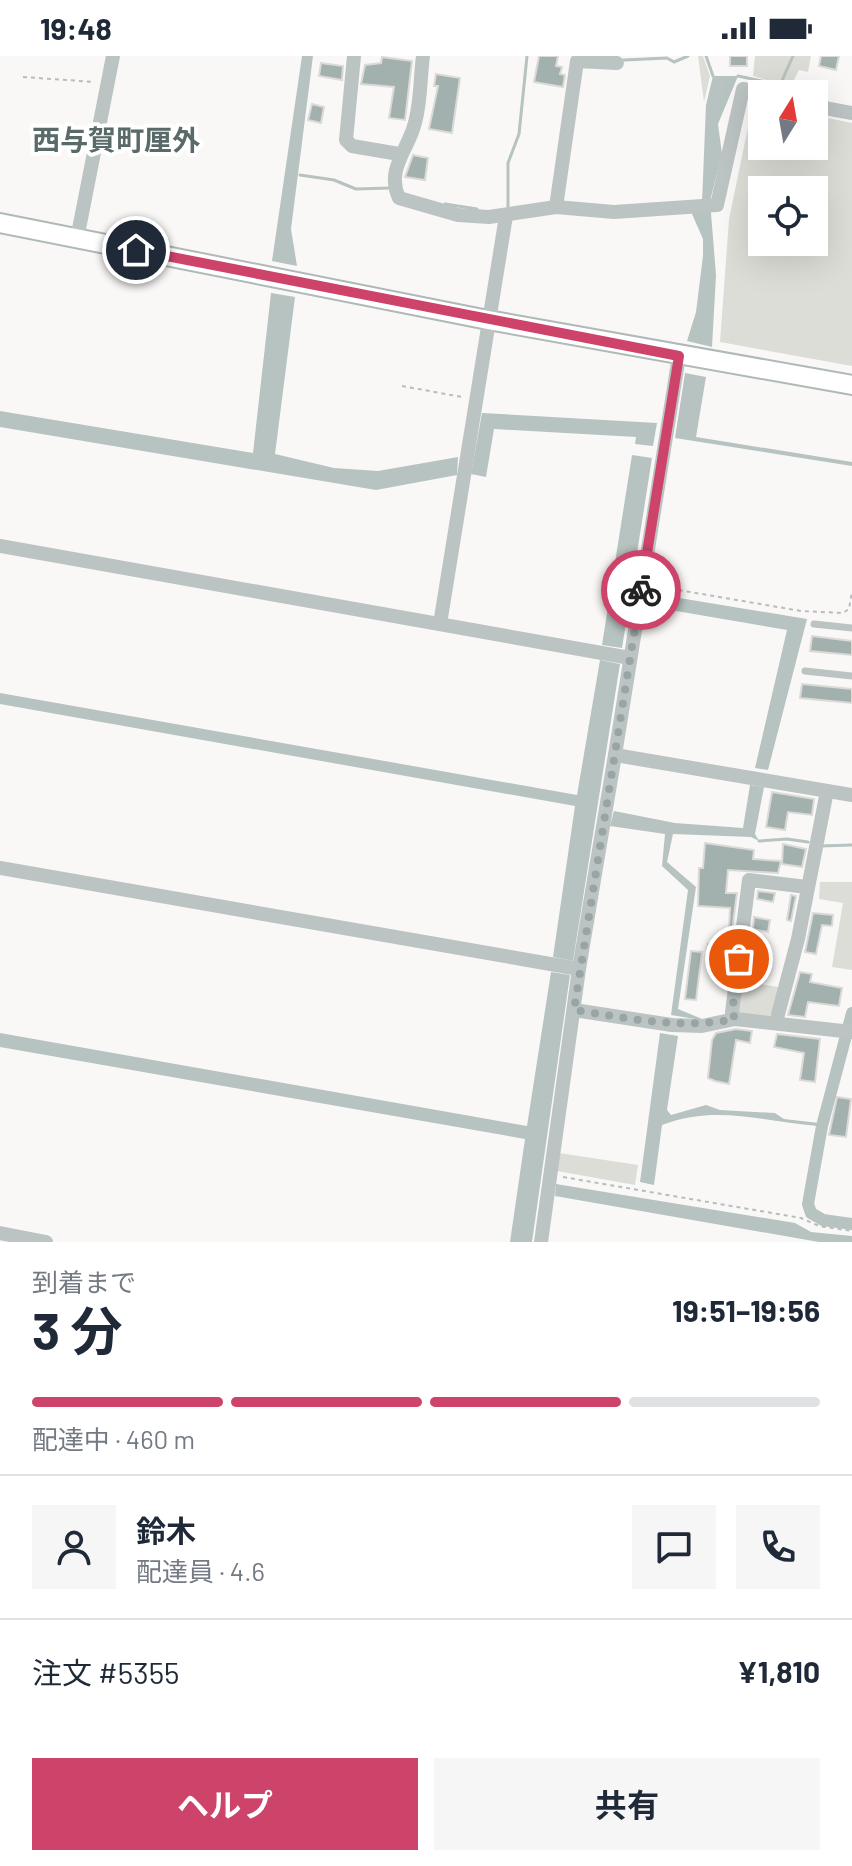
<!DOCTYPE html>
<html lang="ja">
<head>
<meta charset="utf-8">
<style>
	body { margin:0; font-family:Barlow,"Noto Sans JP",sans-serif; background:#f6f6f7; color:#1f2937; height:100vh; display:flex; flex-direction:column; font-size:30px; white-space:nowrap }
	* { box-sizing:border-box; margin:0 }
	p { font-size:26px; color:#747a83 }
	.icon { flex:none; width:44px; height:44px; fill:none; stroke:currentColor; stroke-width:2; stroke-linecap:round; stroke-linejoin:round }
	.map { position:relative; height:1186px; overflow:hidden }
	.details { display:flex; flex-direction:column; background:#fff; flex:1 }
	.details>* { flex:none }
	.needle { width:52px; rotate:11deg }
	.tools { position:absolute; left:748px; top:24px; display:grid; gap:16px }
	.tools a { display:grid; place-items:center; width:80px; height:80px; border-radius:0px; background:#fff; box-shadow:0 8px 32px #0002; font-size:40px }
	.pin { position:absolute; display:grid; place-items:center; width:68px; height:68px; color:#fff; margin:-34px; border:4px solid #fff; border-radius:50%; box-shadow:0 2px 8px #0007 }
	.courier { position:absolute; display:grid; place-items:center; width:80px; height:80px; margin:-40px; border:6px solid #cd436a; border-radius:50%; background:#fff; color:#222; box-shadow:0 2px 10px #0007 }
	.head em { font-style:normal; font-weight:700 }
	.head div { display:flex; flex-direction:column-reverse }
	.head { display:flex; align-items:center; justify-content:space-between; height:136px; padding:0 32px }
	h1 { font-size:52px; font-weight:700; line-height:60px }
	.bar { display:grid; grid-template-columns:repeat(4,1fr); gap:12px 8px; align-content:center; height:96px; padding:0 32px }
	.bar i { height:10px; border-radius:6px; background:#e0e1e3 }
	.bar .current { background:#cd436a }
	.bar p { grid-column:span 4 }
	.line { display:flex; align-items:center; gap:20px; padding:0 32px; border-top:2px solid #e0e1e3 }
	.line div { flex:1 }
	.round { display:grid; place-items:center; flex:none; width:84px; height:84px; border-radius:0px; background:#f6f6f7 }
	.button { display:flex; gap:16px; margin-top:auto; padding:16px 32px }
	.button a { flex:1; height:92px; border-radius:0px; background:#cd436a; color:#fff; font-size:32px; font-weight:700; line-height:92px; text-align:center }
	.button a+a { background:#f6f6f7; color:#1f2937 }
	.status { display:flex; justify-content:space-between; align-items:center; height:56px; padding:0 40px; background:#fff; direction:ltr }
	.status svg { height:22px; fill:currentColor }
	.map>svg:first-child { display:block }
	.green { fill:#ddddd7; fill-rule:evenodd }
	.water { fill:#b6c3c1 }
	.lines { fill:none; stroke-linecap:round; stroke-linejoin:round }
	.stream { stroke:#b6c3c1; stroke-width:3 }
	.canal { stroke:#b6c3c1; stroke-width:12 }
	.building { fill:#a2b0ae; stroke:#dbdad9; stroke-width:2 }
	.secondary-casing { stroke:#afb9b8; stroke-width:22 }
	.path { stroke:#b7bdbd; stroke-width:2; stroke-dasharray:4 4; stroke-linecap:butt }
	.lane { stroke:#bcc4c3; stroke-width:7 }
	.street { stroke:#bcc4c3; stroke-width:14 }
	.secondary { stroke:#fff; stroke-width:18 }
	.done { stroke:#98a5a4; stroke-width:8; stroke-dasharray:0 14.4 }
	.route { stroke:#cd436a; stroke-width:10 }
	.labels { text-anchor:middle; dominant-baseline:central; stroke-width:8; stroke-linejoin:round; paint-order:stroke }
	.quarter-label { font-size:28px; font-weight:bold; fill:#596a69; stroke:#fff }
</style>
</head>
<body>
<div class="status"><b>19:48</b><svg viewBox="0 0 49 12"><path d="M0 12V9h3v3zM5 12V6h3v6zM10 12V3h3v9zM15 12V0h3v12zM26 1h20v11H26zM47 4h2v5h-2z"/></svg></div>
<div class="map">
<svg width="852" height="1186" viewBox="0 0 852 1186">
	<rect width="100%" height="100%" fill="#f9f8f7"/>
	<g class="green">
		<path d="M 698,0 L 703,0 L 710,20 L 704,46 Z"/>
		<path d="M 755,0 L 811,0 L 808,16 L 799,14 L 787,38 L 777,33 L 773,26 L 753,20 Z"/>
		<path d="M 759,47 L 762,48 L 762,90 L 814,90 L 814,59 L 852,67 L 852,310 L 720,286 L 729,163 L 751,57 ZM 762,134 L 814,134 L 814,186 L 762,186 Z"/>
		<path d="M 820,826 L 852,826 L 852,914 L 832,911 L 843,847 L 819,843 Z"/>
		<path d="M 739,925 L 779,931 L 774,955 L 769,960 L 740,958 L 736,952 Z"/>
		<path d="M 559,1097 L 638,1109 L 635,1129 L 557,1115 Z"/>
	</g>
	<g class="water">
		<path d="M 302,0 L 313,0 L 291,173 L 297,210 L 272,205 Z"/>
		<path d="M 713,20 L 738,20 L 718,68 L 722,98 L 710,145 L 716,219 L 712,291 L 687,285 L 696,256 L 703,200 L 703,183 L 692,158 L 702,146 L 706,49 Z"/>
		<path d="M 271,237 L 295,241 L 275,398 L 334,412 L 378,415 L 458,401 L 457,419 L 376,434 L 0,371 L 0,355 L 253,397 Z"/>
		<path d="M 685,317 L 706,321 L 696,381 L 852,406 L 852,410 L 675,382 Z"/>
		<path d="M 482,357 L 657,367 L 653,390 L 635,388 L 636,381 L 494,373 L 486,421 L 471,418 Z"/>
		<path d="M 632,399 L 652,402 L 622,592 L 602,589 Z"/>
		<path d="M 649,537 L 807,563 L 768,714 L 755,712 L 787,574 L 647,550 Z"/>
		<path d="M 600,604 L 620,608 L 573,905 L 553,901 L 575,750 L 0,648 L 0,637 L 577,739 Z"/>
		<path d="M 750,729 L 764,731 L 755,778 L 759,785 L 751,781 L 673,778 L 667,806 L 696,831 L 678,953 L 707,965 L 671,959 L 688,834 L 662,810 L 665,778 L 610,770 L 614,755 L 675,767 L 743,772 Z"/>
		<path d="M 551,916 L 570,919 L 532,1186 L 510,1186 L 525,1083 L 0,991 L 0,977 L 527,1070 Z"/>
		<path d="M 660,977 L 678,980 L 667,1054 L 671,1059 L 706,1049 L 720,1054 L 775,1057 L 784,1063 L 819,1067 L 818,1070 C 763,1066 717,1048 662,1069 L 654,1129 L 640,1126 Z"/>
		<path d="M 556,1128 L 795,1167 L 811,1176 L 852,1180 L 852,1186 L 819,1186 L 555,1140 Z"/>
	</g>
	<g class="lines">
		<g class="stream">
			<path d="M 706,0 L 713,20"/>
			<path d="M 624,4 L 667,2 L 674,6 L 688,0"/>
			<path d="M 738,20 L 780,29 L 793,0"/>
			<path d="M 300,119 L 334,124 L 356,133 L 390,132"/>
			<path d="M 445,148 L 477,153"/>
			<path d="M 508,152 L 508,107 L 519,78 L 527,0"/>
			<path d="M 759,785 L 787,783 L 808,786"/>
			<path d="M 820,790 L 852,789"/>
		</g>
		<path class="canal" d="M 852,957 L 822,1070 L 808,1148 L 811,1157 L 823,1164 L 852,1168"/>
	</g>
	<g class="building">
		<path d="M 539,0 L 558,0 L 556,10 L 562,11 L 560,18 L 565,19 L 563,31 L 534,26 Z"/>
		<rect x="730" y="0" width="17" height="10"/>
		<path d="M 821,0 L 839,0 L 836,14 L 819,10 Z"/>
		<path d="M 382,1 L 412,5 L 405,64 L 389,62 L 394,31 L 361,28 L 365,9 L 381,7 Z"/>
		<path d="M 321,7 L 343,10 L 342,24 L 319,20 Z"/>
		<path d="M 436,18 L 460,22 L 452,77 L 429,73 L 438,30 L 434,30 Z"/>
		<path d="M 312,48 L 324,51 L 321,67 L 308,64 Z"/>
		<path d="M 413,99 L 428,102 L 425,124 L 405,121 Z"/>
		<path d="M 812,580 L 852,585 L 852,599 L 810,595 Z"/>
		<path d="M 802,628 L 852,633 L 852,647 L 800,642 Z"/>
		<path d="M 772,736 L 814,743 L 812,759 L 788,756 L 785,774 L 766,771 Z"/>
		<path d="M 705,787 L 754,794 L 753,803 L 781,805 L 778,817 L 728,814 L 726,837 L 737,837 L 728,906 L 706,903 L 708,888 L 723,890 L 726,874 L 729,875 L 730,852 L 698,850 L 699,812 L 703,812 Z"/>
		<path d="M 783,788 L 806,793 L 802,811 L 782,808 Z"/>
		<path d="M 758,835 L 775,837 L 773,846 L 757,843 Z"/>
		<path d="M 791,839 L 796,840 L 791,865 L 787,864 Z"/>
		<path d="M 813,857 L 833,859 L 832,870 L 822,869 L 816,898 L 805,896 Z"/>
		<path d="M 754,861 L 770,864 L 768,876 L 753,873 Z"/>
		<path d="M 691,895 L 702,896 L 696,944 L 685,943 Z"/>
		<path d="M 800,916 L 812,918 L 810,926 L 842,932 L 839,950 L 808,946 L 805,961 L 788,959 Z"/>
		<path d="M 736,973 L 752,975 L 750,987 L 736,984 L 729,1028 L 715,1025 L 708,1022 L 712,984 L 716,977 Z"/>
		<path d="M 777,978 L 820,983 L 815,1026 L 800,1024 L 804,997 L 774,991 Z"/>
		<path d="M 837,1041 L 851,1043 L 846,1081 L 829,1079 Z"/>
	</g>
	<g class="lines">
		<g class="secondary-casing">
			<path id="secondary" d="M 0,167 L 488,264 L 852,329"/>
		</g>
		<g class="path">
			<path d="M 23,21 L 95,26"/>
			<path d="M 402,330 L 462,341"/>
			<path d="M 655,530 L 801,555 L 843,557 L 849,553 L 852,535"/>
			<path d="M 563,1121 L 801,1162 L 819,1170 L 852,1175"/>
		</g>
		<g class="lane">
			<path d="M 814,568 L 852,572"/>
			<path d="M 805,615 L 852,620"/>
		</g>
		<g class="street">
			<path d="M 354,0 L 346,84 L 352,90 L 399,98"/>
			<path d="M 423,0 C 420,22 421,49 414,70 C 407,95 386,114 399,142 L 458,159 L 489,161 L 556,151 L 614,156 L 717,149 L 743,33 L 771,38"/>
			<path d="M 814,50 L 852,57"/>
			<path d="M 556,151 L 577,5 L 617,7"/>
			<path d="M 77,183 L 113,0"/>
			<path d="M 679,300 L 615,699 L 852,739"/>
			<path d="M 0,490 L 630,602"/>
			<path d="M 440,568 L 506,160"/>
			<path d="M 0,812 L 579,913"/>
			<path d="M 574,954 L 672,969 L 702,970 L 735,963 L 852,976"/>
			<path d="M 735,963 L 732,956 L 749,824 L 807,831"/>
			<path d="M 776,966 L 798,883 L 827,735"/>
			<path d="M 0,1177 L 46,1186"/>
			<path d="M 541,1186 L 579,913 L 615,699"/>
		</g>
		<use href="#secondary" class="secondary"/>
	</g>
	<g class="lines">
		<path class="done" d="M 641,534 L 574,954 C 629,962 680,974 735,963 L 732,956 L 739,903"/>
		<path class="route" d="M 136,194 L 679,300 L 641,534"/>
	</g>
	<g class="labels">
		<g class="quarter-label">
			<text x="116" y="83">西与賀町厘外</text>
		</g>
	</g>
</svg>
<div class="tools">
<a><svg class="needle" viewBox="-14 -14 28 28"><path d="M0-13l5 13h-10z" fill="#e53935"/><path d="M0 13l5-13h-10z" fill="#747a83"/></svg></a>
<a><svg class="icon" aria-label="locate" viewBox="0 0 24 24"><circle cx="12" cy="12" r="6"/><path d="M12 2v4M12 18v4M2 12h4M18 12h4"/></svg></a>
</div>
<div class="pin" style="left:739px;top:903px;background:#ea580c"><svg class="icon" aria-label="bag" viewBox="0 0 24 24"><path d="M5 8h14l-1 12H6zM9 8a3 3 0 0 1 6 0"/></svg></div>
<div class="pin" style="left:136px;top:194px;background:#1f2937"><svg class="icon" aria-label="home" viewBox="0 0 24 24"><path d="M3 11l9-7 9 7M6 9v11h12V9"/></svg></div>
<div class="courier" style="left:641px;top:534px"><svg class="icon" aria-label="bike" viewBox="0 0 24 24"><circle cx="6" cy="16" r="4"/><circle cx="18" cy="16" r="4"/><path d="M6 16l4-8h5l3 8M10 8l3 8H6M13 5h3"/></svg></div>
</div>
<section class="details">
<div class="head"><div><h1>3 分</h1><p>到着まで</p></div><em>19:51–19:56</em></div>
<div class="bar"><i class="current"></i><i class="current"></i><i class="current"></i><i></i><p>配達中 · 460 m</p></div>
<div class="line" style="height:144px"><a class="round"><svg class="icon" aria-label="person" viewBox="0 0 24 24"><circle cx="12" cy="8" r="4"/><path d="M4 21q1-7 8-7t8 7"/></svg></a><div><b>鈴木</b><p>配達員 · 4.6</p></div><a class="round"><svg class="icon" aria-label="chat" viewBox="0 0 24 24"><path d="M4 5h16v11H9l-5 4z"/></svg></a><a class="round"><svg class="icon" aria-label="phone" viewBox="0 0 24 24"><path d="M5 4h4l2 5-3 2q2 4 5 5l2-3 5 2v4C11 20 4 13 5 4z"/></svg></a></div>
<div class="line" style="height:104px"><div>注文 #5355</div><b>¥1,810</b></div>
<div class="button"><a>ヘルプ</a><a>共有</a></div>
</section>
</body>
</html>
